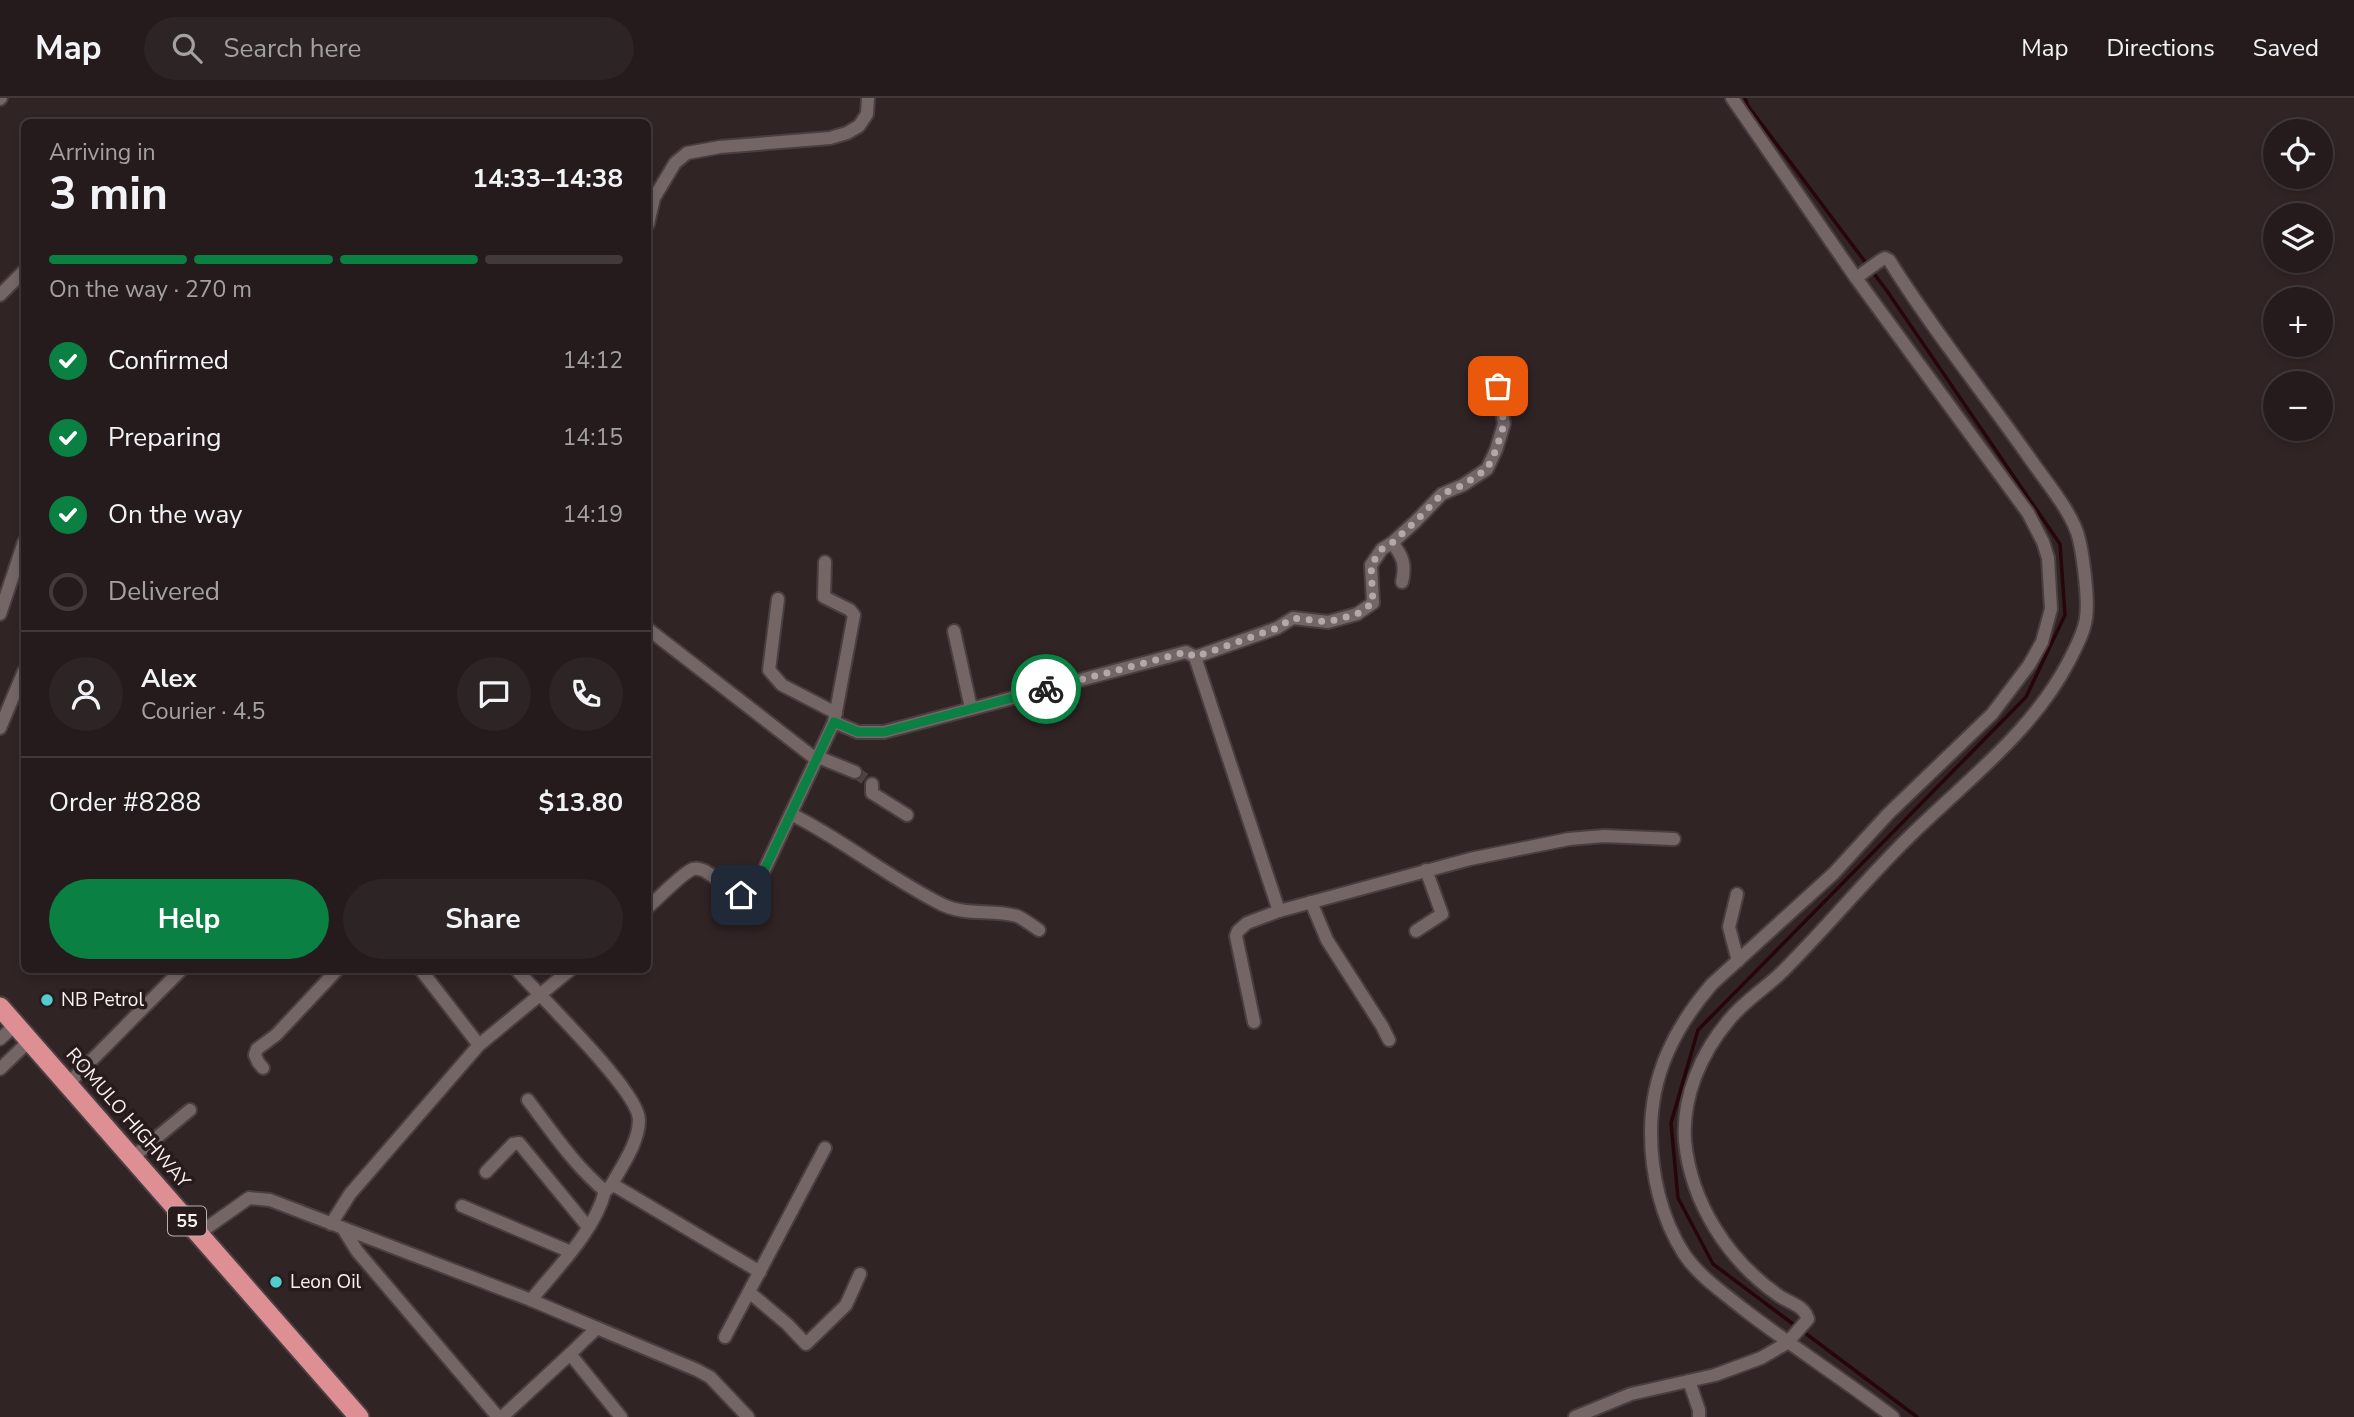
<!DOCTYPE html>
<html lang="en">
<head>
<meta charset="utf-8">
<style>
	body { margin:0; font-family:"Nunito Sans",sans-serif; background:#2d2425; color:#f1f3f6; height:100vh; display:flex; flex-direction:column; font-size:26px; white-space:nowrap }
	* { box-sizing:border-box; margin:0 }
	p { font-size:23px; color:#a3a1a3 }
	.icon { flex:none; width:38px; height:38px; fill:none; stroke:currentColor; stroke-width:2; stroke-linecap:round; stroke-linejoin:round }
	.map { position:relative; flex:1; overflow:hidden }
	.drawer { position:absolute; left:21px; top:21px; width:630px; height:854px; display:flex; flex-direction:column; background:#251b1c; border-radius:10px; box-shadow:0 4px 10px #0003,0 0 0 2px #42393b }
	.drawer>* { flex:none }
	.tools { position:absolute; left:2263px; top:21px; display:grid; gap:14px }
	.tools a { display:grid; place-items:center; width:70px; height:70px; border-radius:50%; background:#251b1c; box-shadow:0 4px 10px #0003,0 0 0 2px #42393b; font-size:35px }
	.pin { position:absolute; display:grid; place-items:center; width:60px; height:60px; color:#fff; margin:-30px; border-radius:14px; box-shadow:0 4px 10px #0006 }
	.courier { position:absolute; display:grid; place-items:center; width:70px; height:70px; margin:-35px; border:5px solid #0b8043; border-radius:50%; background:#fff; color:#222; box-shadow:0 2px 9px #0007 }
	.overview em { font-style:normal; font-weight:700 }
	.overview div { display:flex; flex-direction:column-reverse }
	.overview { display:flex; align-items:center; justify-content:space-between; height:119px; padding:0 28px }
	h1 { font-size:46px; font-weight:700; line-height:52px }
	.bar { display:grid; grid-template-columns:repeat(4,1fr); gap:10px 7px; align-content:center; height:84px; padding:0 28px }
	.bar i { height:9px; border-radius:5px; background:#42393b }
	.bar .current { background:#0b8043 }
	.bar p { grid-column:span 4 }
	.line { display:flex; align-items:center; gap:18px; padding:0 28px; border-top:2px solid #42393b }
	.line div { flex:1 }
	.round { display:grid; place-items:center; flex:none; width:74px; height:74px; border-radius:37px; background:#2d2425 }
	ol { padding:0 28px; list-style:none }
	li { display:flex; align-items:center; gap:21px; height:77px }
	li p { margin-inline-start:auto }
	li .icon { padding:7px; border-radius:50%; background:#0b8043; color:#fff; stroke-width:4 }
	li:last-child { color:#a3a1a3 }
	li i { width:38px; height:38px; border:4px solid #42393b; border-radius:50% }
	.primary-button { display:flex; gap:14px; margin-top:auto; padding:14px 28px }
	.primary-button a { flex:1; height:80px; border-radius:42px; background:#0b8043; color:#fff; font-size:28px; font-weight:700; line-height:80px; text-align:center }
	.primary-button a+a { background:#2d2425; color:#f1f3f6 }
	header { display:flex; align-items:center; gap:42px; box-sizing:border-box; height:98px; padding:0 35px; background:#251b1c; border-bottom:2px solid #42393b }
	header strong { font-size:33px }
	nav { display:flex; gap:38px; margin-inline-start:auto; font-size:24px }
	.search { width:490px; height:63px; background:#2d2425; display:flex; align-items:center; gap:18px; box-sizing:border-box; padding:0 24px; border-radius:38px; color:#a3a1a3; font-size:26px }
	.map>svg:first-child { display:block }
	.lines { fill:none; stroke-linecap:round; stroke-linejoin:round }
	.stream { stroke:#27060a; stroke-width:3.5 }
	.minor-tunnel { stroke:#4f4343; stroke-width:12; stroke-dasharray:12 6; stroke-linecap:butt }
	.minor-casing { stroke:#4a3f40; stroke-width:16 }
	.trunk-casing { stroke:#4a3f40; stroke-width:23 }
	.minor { stroke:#756666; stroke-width:12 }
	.trunk { stroke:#de8f93; stroke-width:19 }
	.done { stroke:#b3a9a9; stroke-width:7; stroke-dasharray:0 12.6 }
	.route { stroke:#0b8043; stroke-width:9 }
	.poi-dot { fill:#52cdcf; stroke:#271b1b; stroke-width:2.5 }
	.labels { text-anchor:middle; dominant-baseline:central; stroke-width:7; stroke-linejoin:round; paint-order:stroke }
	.shield { fill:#271b1b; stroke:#bab0b0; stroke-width:2 }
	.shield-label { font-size:18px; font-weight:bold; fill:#f9f0f0 }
	.poi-label { font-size:19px; fill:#f9f0f0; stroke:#271b1b; text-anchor:start }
	.street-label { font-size:19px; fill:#f9f0f0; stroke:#271b1b }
</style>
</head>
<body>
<header>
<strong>Map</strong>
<div class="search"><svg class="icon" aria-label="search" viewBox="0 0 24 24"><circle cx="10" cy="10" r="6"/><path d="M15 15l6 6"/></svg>Search here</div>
<nav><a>Map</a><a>Directions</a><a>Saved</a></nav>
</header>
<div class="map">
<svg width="2354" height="1319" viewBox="0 0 2354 1319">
	<rect width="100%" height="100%" fill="#312425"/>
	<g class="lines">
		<path class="stream" d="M 1745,0 L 1748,8 L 1887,193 L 2060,446 L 2065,517 L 2026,599 L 1698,932 L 1671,1025 L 1678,1100 L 1713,1166 L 1917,1319"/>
		<path class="minor-tunnel" d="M 855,674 L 872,686"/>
		<g class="minor-casing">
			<g id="minor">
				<path d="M 1732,0 L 1856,180 L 2028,415 L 2043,444 L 2048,460 L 2051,511 L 2042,544 L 2029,567 L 1992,616 L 1888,716 L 1834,775 L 1712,886 C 1675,929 1651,976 1651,1034 C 1651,1076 1661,1120 1684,1156 C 1699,1178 1721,1193 1742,1210 C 1791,1248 1843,1281 1893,1319"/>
				<path d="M 0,1 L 1,0"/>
				<path d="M 648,126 L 654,100 L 675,65 L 687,55 L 720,49 L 830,40 L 847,35 L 859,28 L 867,16 L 868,0"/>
				<path d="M 0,197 L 24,173"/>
				<path d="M 1392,445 C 1403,458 1406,467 1402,484"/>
				<path d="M 825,464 L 824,499 L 850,512 L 854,517 L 834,624"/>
				<path d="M 778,501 L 769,572 L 782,587 L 836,615"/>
				<path d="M 0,516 L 24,444"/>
				<path d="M 648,531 L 817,662"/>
				<path d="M 954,533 L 971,610"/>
				<path d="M 1195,559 L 1277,530 L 1293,520 L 1328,524 L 1357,516 L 1373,505 L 1371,467 L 1382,451 L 1392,445 L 1415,424 L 1442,396 L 1463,387 L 1487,371 L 1496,352 L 1504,326 L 1498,288 L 1505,272"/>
				<path d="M 0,630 L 24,573"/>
				<path d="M 818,659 L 855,674"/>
				<path d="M 872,686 L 872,695 L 907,717"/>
				<path d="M 791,716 C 844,742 890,781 943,807 C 967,818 992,811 1017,818 C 1024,821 1033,828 1039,832"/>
				<path d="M 1737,796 L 1729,829 L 1738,863"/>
				<path d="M 1311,804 L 1327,842 L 1382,928 L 1389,942"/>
				<path d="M 648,809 C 658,801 682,775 693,771 C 698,770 700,771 705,773 L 741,797 L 753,796 L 834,624 L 858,634 L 884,634 L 1186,554 L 1195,559 L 1279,813"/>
				<path d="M 1416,833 L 1442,816 L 1426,772"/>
				<path d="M 421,872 L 479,947"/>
				<path d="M 517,872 C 539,898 639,993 639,1022 C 639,1044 622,1068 612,1086"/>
				<path d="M 1254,924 L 1236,838 L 1238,833 L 1247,825 L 1279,813 L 1470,761 L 1569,741 L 1604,738 L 1674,741"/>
				<path d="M 0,941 L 15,927"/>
				<path d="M 263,970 L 258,964 L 255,957 L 257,951 L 276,937 L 337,872"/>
				<path d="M 0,971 L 29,943"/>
				<path d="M 68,986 L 181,872"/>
				<path d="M 528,1002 C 552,1034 575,1068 605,1093 C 595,1133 556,1171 531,1202"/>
				<path d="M 132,1060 L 190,1012"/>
				<path d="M 486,1074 L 513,1046 L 519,1045 L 588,1129"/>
				<path d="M 608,1091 L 612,1086 L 760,1174"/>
				<path d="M 462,1108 L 571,1154"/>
				<path d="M 331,1126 L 350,1096 L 479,947 L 570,872"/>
				<path d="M 344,1132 L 357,1153 L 498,1319"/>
				<path d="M 198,1136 L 249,1100 L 270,1102 L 531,1202 L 597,1230 L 570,1256"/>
				<path d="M 749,1194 L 787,1226 L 806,1246 L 846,1207 L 860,1176"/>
				<path d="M 597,1230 L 697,1272 L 710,1279 L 748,1319"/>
				<path d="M 725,1239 L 825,1050"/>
				<path d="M 1689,1283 L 1699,1312 L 1699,1319"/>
				<path d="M 502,1319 L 570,1256 L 621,1319"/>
				<path d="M 1575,1319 L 1631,1296 L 1715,1277 L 1761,1260 L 1787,1245 L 1808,1221 C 1804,1207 1789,1205 1778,1197 C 1728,1162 1691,1105 1685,1043 C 1682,999 1701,955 1729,922 C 1744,903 1766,890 1783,873 C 1827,829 1866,781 1910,738 C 1966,683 2033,633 2069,563 C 2076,549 2084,535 2086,520 C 2089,502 2083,458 2079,441 C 2073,415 2046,384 2031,362 C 1984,295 1932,231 1889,162 L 1885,160 L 1881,162 L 1856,180"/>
			</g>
		</g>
		<g class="trunk-casing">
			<path id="trunk" d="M 0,909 L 359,1319"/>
		</g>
		<use href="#minor" class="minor"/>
		<use href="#trunk" class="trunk"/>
	</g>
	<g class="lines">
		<path class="done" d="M 1046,591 L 1186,554 L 1195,559 L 1277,530 L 1293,520 L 1328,524 L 1357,516 L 1373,505 L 1371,467 L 1382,451 L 1392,445 L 1415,424 L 1442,396 L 1463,387 L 1487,371 L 1496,352 L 1504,326 L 1498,288"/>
		<path class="route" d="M 741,797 L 753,796 L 834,624 L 858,634 L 884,634 L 1046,591"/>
	</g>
	<g class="poi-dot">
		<circle cx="47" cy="902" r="7"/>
		<circle cx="276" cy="1184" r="7"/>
	</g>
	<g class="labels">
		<rect class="shield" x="168" y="1108.5" width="38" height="29" rx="5"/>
		<g class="shield-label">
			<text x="187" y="1123">55</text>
		</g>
		<g class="poi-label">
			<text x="61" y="902">NB Petrol</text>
			<text x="290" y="1184">Leon Oil</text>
		</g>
		<g class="street-label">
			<text transform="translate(128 1020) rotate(49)">ROMULO HIGHWAY</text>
		</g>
	</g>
</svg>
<div class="tools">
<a><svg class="icon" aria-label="locate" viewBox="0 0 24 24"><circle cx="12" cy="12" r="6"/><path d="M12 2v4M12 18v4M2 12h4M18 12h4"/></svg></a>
<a><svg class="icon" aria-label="layers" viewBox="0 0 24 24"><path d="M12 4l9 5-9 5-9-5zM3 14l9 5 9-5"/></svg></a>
<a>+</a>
<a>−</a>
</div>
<div class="pin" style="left:1498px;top:288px;background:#ea580c"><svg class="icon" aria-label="bag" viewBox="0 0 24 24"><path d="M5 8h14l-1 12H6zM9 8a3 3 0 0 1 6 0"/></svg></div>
<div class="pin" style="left:741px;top:797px;background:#1f2937"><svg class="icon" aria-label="home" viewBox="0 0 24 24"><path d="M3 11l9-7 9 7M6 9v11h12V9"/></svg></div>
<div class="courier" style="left:1046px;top:591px"><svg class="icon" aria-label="bike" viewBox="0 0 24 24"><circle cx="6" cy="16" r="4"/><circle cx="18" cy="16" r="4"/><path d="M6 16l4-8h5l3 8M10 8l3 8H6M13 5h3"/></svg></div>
<section class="drawer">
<div class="overview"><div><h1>3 min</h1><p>Arriving in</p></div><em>14:33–14:38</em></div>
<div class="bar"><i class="current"></i><i class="current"></i><i class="current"></i><i></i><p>On the way · 270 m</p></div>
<ol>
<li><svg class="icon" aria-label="check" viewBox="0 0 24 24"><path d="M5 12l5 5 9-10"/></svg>Confirmed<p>14:12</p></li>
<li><svg class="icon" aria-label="check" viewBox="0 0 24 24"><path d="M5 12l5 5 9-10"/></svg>Preparing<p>14:15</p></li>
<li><svg class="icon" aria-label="check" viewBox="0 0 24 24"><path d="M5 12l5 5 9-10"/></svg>On the way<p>14:19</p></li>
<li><i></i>Delivered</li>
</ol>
<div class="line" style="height:126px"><a class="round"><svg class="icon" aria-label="person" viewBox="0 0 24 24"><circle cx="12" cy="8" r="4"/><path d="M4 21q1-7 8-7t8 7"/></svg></a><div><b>Alex</b><p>Courier · 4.5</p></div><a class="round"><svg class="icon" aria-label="chat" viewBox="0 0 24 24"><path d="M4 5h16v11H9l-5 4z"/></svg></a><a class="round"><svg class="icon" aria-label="phone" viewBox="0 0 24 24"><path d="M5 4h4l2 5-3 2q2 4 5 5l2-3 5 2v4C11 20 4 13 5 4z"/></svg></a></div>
<div class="line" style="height:91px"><div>Order #8288</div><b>$13.80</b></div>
<div class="primary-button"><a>Help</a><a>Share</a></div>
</section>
</div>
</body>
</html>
